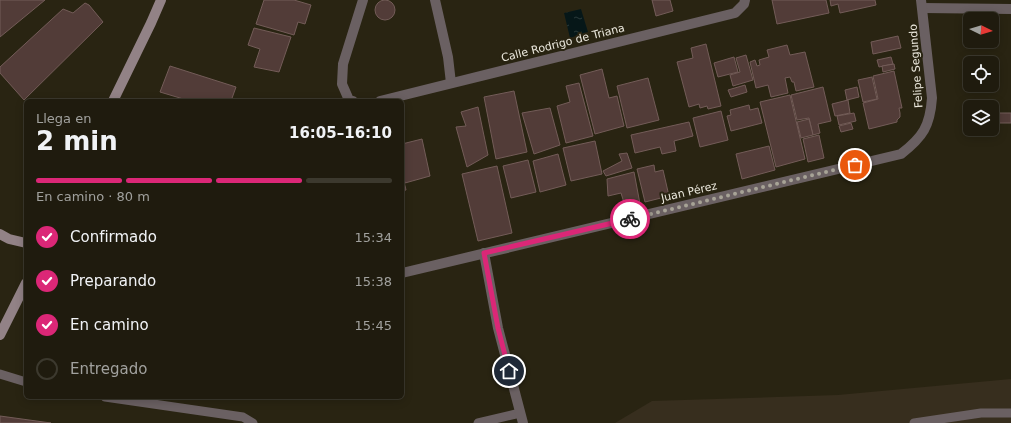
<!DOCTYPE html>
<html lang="es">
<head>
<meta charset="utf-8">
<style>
	body { margin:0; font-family:"DejaVu Sans",sans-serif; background:#272417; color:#f1f3f6; height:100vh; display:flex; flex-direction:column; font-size:15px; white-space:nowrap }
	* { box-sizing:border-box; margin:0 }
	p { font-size:13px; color:#a1a19e }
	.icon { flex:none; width:22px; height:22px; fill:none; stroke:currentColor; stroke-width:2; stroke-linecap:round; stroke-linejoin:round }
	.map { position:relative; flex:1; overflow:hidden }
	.details { position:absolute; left:24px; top:99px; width:380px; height:300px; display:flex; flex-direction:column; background:#1f1b0e; border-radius:6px; box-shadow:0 2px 10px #0003,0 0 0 1px #3c392e }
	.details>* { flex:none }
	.needle { width:26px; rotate:95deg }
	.controls { position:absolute; left:963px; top:12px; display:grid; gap:8px }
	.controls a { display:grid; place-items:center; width:36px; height:36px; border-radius:6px; background:#1f1b0e; box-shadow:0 2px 10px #0003,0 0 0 1px #3c392e; font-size:20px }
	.pin { position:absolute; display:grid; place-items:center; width:34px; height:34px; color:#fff; margin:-17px; border:2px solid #fff; border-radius:50%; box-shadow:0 1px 4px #0007 }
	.courier { position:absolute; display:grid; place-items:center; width:40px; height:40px; margin:-20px; border:3px solid #db2777; border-radius:50%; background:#fff; color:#222; box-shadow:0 1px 5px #0007 }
	.headline em { font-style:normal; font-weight:600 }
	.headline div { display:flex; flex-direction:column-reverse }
	.headline { display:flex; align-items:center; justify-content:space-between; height:68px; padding:0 12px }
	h1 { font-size:26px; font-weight:600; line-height:30px }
	.bar { display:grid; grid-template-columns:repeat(4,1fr); gap:6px 4px; align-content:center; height:48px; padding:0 12px }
	.bar i { height:5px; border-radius:3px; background:#3c392e }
	.bar .selected { background:#db2777 }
	.bar p { grid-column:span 4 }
	ol { padding:0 12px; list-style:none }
	li { display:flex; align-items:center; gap:12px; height:44px }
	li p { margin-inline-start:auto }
	li .icon { padding:4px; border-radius:50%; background:#db2777; color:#fff; stroke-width:4 }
	li:last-child { color:#a1a19e }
	li i { width:22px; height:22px; border:2px solid #3c392e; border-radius:50% }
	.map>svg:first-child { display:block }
	.commercial { fill:#372e1e }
	.water { fill:url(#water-ripples) }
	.building { fill:#523c38; stroke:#735c58 }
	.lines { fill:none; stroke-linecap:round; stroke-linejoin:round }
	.lane { stroke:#6a6062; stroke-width:9 }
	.street { stroke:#6a6062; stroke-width:10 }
	.secondary { stroke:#928286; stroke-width:10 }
	.done { stroke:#a7a396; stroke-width:4; stroke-dasharray:0 7.2 }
	.route { stroke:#db2777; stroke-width:5 }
	.labels { text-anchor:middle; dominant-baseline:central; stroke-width:4; stroke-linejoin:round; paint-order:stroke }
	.street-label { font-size:11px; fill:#ebe8dd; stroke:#292412 }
</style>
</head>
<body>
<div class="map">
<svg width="1011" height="423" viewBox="0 0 1011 423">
	<defs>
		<pattern id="water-ripples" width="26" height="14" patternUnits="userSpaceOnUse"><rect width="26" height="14" fill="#061718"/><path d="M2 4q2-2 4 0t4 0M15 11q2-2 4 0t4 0" fill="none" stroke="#2a3939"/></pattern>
	</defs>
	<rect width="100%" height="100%" fill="#292412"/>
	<path class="commercial" d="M 1011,379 L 1011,423 L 615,423 L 652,401 L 838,395 Z"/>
	<path class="water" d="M 581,9 L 588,32 L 570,38 L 564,13 Z"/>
	<g class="building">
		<path d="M 0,0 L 45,0 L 0,37 Z"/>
		<path d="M 264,0 L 294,0 L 311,5 L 305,24 L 298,22 L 294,35 L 256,24 Z"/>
		<path d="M 652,0 L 670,0 L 673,11 L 656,16 Z"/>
		<path d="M 772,0 L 826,0 L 829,13 L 777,24 Z"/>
		<path d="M 830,0 L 875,0 L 876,5 L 840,13 L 838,4 L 831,6 Z"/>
		<circle cx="385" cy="10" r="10"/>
		<path d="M 85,3 L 89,5 L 103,22 L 24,100 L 0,73 L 0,67 L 63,9 L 73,13 Z"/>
		<path d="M 254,28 L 291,37 L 279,72 L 254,67 L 260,49 L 248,45 Z"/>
		<path d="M 898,36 L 901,48 L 873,54 L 871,42 Z"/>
		<path d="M 706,44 L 721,106 L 708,109 L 707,106 L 700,108 L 699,104 L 689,107 L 677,62 L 693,58 L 691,48 Z"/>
		<path d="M 787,45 L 790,55 L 805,52 L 814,87 L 796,91 L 794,82 L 792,82 L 790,77 L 785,78 L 788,93 L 771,97 L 768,85 L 756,88 L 750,62 L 755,60 L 757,66 L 760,65 L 759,60 L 769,57 L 767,50 Z"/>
		<path d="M 746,55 L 753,80 L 733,86 L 730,75 L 740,72 L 736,58 Z"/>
		<path d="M 734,57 L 738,72 L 718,77 L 714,63 Z"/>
		<path d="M 891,57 L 893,64 L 879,67 L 877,60 Z"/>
		<path d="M 894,64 L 895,69 L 883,72 L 882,66 Z"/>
		<path d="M 170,66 L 236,87 L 231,101 L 190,101 L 160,92 Z"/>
		<path d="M 602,69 L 609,98 L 617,96 L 624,126 L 595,134 L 580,75 Z"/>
		<path d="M 894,71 L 902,108 L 899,108 L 900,113 L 900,117 L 897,120 L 897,122 L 869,129 L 863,103 L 878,99 L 873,76 Z"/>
		<path d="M 872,77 L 877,99 L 863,102 L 858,80 Z"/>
		<path d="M 648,78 L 659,120 L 627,128 L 617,86 Z"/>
		<path d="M 579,83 L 593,136 L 566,143 L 557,106 L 570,102 L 566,86 Z"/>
		<path d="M 745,85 L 747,92 L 731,97 L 728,90 Z"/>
		<path d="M 823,87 L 831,121 L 818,124 L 820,133 L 813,135 L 809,118 L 797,120 L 791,95 Z"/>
		<path d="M 857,87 L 859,97 L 847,100 L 845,90 Z"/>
		<path d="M 514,91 L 527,152 L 496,159 L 484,97 Z"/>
		<path d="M 790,95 L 805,159 L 776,167 L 760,102 Z"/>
		<path d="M 848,100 L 850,113 L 835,116 L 832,104 Z"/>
		<path d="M 749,105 L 750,110 L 758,108 L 762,123 L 731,131 L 727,116 L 731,115 L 730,110 Z"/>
		<path d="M 478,107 L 488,155 L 467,167 L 456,127 L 466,126 L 461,112 Z"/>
		<path d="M 550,108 L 560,145 L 534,154 L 522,113 Z"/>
		<path d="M 721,111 L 728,140 L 700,147 L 693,118 Z"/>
		<path d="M 854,113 L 856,121 L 839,125 L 837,116 Z"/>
		<rect x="994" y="113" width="17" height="10"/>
		<path d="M 809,119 L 813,135 L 801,138 L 797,122 Z"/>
		<path d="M 689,122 L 693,136 L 674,141 L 676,151 L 662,154 L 660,147 L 635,153 L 631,135 Z"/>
		<path d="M 851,123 L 853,129 L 841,132 L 839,126 Z"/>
		<path d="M 819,135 L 824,158 L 808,162 L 803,139 Z"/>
		<path d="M 422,139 L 430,176 L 405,183 L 402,171 L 402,144 Z"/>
		<path d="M 595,141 L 602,174 L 571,181 L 563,148 Z"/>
		<path d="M 769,146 L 775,170 L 742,179 L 736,154 Z"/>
		<path d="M 627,153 L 632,168 L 606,176 L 603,171 L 622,161 L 619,154 Z"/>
		<path d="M 558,154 L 566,185 L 540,192 L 533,161 Z"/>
		<path d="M 528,160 L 536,192 L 511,198 L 503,166 Z"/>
		<path d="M 654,165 L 655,172 L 663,170 L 669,196 L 645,202 L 637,169 Z"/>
		<path d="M 497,166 L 512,233 L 478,241 L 462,174 Z"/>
		<path d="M 634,172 L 640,204 L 625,206 L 621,193 L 608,196 L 607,179 Z"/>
		<path d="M 402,173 L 406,190 L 402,191 Z"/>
		<path d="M 0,416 L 51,423 L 0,423 Z"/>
	</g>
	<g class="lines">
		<g class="lane">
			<path d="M 0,374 L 26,382"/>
			<path d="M 105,397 L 243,417 L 253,423"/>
			<path d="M 478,423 L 520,413"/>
			<path d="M 914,423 L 981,413 L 1011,413"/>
		</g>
		<g class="street">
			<path d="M 435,0 L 448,57 L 451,83"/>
			<path d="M 923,8 L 1011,9"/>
			<path d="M 353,101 L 349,100 L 342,84 L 343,64 L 363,0"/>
			<path d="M 380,101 L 735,13 L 744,4 L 745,0"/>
			<path d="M 484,253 L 498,328 L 523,423"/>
			<path d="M 402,273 L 901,154 C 923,137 930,126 932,98 L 921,0"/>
		</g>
		<g class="secondary">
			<path d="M 113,101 L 151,23 L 161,0"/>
			<path d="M 0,234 L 9,239 L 26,243"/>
			<path d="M 0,335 L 26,283"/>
		</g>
	</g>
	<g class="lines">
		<path class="done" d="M 630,219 L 855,165"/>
		<path class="route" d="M 509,371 L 498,328 L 484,253 L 630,219"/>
	</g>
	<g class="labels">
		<g class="street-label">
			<text transform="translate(563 43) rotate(-14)">Calle Rodrigo de Triana</text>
			<text transform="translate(916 66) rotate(-94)">Felipe Segundo</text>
			<text transform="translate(689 192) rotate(-13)">Juan Pérez</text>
		</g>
	</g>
</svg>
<div class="controls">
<a><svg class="needle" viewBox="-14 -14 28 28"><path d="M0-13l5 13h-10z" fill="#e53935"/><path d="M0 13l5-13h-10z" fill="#a1a19e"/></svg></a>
<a><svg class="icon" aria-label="locate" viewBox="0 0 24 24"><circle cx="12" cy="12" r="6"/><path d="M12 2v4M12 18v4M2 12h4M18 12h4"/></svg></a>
<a><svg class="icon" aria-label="layers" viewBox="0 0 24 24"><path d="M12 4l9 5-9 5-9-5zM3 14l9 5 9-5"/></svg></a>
</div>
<div class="pin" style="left:855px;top:165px;background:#ea580c"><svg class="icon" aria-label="bag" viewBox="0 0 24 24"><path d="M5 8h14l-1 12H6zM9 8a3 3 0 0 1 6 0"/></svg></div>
<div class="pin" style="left:509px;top:371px;background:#1f2937"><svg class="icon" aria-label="home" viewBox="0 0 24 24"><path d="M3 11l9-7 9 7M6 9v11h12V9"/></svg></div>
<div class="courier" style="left:630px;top:219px"><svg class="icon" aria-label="bike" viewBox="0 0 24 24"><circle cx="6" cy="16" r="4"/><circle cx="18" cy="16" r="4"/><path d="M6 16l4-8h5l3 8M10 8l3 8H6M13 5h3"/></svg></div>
<section class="details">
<div class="headline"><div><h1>2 min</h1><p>Llega en</p></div><em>16:05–16:10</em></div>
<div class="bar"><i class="selected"></i><i class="selected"></i><i class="selected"></i><i></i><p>En camino · 80 m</p></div>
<ol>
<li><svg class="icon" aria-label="check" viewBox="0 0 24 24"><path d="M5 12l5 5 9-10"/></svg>Confirmado<p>15:34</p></li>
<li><svg class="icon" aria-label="check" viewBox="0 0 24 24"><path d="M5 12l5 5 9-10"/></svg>Preparando<p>15:38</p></li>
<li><svg class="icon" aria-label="check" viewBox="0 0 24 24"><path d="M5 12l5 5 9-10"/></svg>En camino<p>15:45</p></li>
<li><i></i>Entregado</li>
</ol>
</section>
</div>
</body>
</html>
